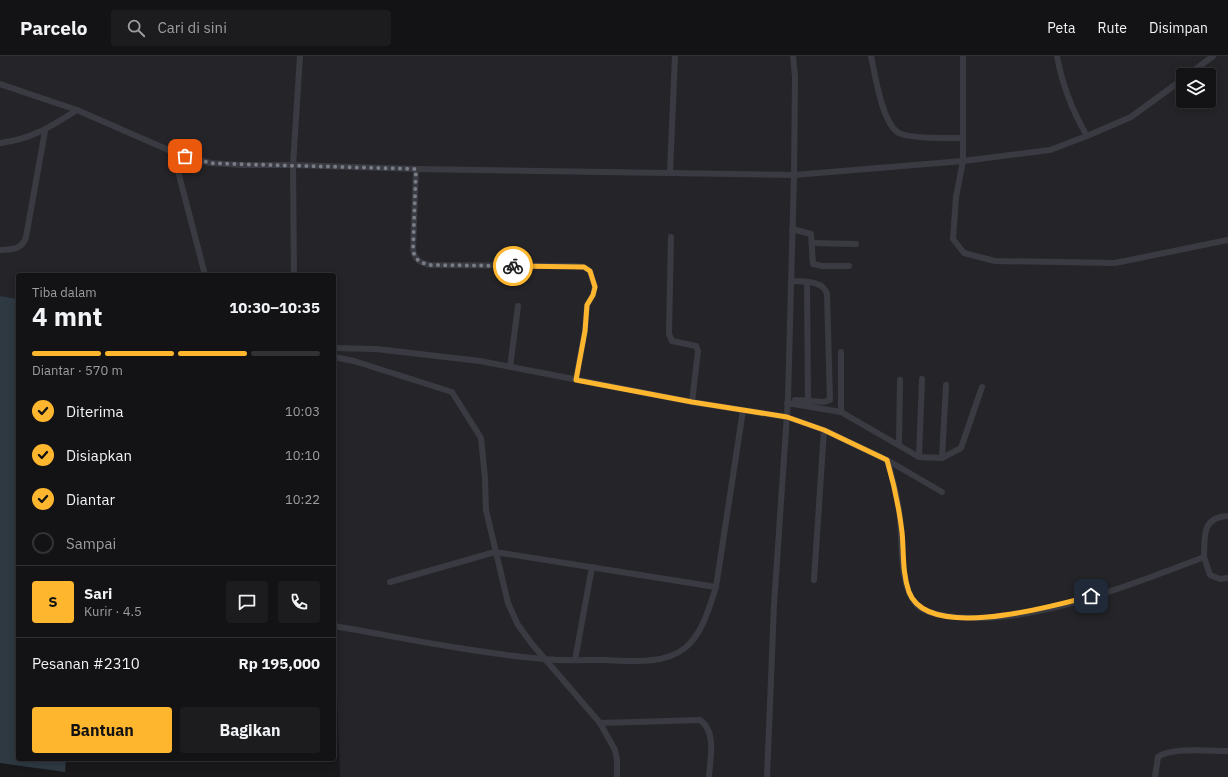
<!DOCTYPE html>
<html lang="id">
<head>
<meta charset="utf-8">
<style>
	body { margin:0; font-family:"IBM Plex Sans",sans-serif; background:#1c1c1e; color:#f1f3f6; height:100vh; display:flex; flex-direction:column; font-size:15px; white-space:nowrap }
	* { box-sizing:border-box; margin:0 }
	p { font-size:13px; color:#9d9ea0 }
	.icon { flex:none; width:22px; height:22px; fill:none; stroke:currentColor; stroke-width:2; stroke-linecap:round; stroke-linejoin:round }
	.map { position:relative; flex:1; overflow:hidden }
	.sheet { position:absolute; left:16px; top:217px; width:320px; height:488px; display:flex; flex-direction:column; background:#131315; border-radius:4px; box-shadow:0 2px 10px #0003,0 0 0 1px #323234 }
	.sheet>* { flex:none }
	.tools { position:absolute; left:1176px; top:12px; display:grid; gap:8px }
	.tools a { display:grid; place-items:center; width:40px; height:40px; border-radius:4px; background:#131315; box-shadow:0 2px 10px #0003,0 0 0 1px #323234; font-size:20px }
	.pin { position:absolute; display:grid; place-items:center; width:34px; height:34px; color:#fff; margin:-17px; border-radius:8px; box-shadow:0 2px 6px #0006 }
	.courier { position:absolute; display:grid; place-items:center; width:40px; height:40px; margin:-20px; border:3px solid #ffb62f; border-radius:50%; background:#fff; color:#222; box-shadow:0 1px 5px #0007 }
	.head em { font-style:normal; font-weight:700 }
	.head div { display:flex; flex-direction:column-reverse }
	.head { display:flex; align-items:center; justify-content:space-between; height:68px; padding:0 16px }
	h1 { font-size:26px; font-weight:700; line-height:30px }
	.bar { display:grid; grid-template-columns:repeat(4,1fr); gap:6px 4px; align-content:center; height:48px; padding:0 16px }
	.bar i { height:5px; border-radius:3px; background:#323234 }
	.bar .current { background:#ffb62f }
	.bar p { grid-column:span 4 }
	.line { display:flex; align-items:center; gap:10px; padding:0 16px; border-top:1px solid #323234 }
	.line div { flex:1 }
	.round { display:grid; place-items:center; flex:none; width:42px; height:42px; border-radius:4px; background:#1c1c1e }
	ol { padding:0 16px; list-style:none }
	li { display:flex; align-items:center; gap:12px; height:44px }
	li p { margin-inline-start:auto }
	li .icon { padding:4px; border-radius:50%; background:#ffb62f; color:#111; stroke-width:4 }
	li:last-child { color:#9d9ea0 }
	li i { width:22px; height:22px; border:2px solid #323234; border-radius:50% }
	.cta { display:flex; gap:8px; margin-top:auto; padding:8px 16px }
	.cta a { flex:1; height:46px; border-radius:4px; background:#ffb62f; color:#111; font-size:16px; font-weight:700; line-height:46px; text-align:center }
	.cta a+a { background:#1c1c1e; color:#f1f3f6 }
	header { display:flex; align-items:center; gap:24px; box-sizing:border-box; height:56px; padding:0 20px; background:#131315; border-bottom:1px solid #323234 }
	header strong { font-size:19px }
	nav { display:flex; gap:22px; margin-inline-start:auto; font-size:14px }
	.search { width:280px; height:36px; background:#1c1c1e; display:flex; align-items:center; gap:10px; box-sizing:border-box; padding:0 14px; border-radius:4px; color:#9d9ea0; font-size:15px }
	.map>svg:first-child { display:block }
	.built { fill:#252529; fill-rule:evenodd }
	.water { fill:#2e3942 }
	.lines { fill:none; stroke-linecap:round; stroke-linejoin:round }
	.service { stroke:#3a3b42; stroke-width:6 }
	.done { stroke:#787c85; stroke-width:4; stroke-dasharray:0 7.2 }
	.route { stroke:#ffb62f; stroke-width:5 }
</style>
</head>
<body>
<header>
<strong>Parcelo</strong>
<div class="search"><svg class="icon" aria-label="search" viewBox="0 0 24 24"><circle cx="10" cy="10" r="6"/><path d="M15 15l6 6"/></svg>Cari di sini</div>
<nav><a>Peta</a><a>Rute</a><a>Disimpan</a></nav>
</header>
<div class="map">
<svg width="1228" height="721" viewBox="0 0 1228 721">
	<rect width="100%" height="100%" fill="#19191c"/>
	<path class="built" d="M 0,0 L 1228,0 L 1228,721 L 340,721 L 337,643 L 334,643 L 334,219 L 18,219 L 18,243 L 0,240 ZM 1183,19 L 1209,19 L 1209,45 L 1183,45 Z"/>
	<path class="water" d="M 0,240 L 18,243 L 18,703 L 66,703 L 65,716 L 0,707 Z"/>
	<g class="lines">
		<g class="service">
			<path d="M 871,0 C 875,18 882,68 899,77 C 909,83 949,82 963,82"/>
			<path d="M 963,0 L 963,105 L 956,141 L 953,183 L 964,197 L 995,205 L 1115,207 L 1228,184"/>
			<path d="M 1188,19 L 1213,0"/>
			<path d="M 0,28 L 77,54 L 173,96 L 210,107 L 242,109 L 293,109 L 416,113 L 794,119 L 963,105 L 1050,94 L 1087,80 C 1073,56 1062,28 1057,0"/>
			<path d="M 1087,80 L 1131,61 L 1183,23"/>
			<path d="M 0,87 C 32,83 50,71 77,54"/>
			<path d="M 173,96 L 205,219"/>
			<path d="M 416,113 L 413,194 C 415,204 420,207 430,209 L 574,210 L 584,211 L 590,215 L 595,231 L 593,239 L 587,249 L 585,275 L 576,323"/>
			<path d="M 670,117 L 675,0"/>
			<path d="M 792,173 L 811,178 L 813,208 L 822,210 L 849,210"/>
			<path d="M 671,181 L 669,278 L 672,285 L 696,290 L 698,295 L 692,346"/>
			<path d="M 812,187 L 856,188"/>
			<path d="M 0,194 C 12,193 22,194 26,181 L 45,75"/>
			<path d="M 294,219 L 293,109 L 300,0"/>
			<path d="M 791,225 C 803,226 823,224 827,238 L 830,344 L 824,346 L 795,344"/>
			<path d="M 807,226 L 808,346"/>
			<path d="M 334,292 L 376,293 L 480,305 L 692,346 L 787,361 L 824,374 L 887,404 L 942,436"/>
			<path d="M 334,301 L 354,305 L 452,336 L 481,382 L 485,422 L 486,454 L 508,547 L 518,569 L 532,588 L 600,667 L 615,694 L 617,704 L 617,721"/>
			<path d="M 510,311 L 518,250"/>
			<path d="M 787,347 L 841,356 L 919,401 L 942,402 L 961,392 L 982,331"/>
			<path d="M 841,356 L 841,296"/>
			<path d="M 899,388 L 900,324"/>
			<path d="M 919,401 L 922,323"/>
			<path d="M 942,402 L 946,329"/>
			<path d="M 887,404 C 892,421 897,437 899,454 C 903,480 898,529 916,548 C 924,557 936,558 947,560 C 1025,572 1131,529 1204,501 L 1210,519 L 1220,523 L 1228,522"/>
			<path d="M 1204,501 C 1205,481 1201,461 1228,460"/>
			<path d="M 814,524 L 824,374"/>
			<path d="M 390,526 L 495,496 L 716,531 L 743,354"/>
			<path d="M 334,570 C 404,582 474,597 544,603 C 564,605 585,604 605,604 C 630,605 664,609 685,592 C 703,577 709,552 716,531"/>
			<path d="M 575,604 L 592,511"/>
			<path d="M 600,667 L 700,664 C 717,676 710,703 709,721"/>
			<path d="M 767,721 L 774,549 L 788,343 L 794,119 L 795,21 L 793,0"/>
			<path d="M 1155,721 L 1158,701 C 1170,691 1211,695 1228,695"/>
		</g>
	</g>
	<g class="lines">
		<path class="done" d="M 185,100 L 210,107 L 231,108 L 416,113 L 413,194 C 415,204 420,207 430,209 L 513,210"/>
		<path class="route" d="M 513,210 L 584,211 L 590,215 L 595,231 L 593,239 L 587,249 L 585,275 L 576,324 L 692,346 L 787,361 L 824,374 L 887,404 C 894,428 899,451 902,476 C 904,496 902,516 909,536 C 928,586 1053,550 1091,540"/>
	</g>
</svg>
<div class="tools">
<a><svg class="icon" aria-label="layers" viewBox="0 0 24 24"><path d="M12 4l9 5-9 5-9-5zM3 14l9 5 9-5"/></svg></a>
</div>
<div class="pin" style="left:185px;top:100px;background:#ea580c"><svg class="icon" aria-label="bag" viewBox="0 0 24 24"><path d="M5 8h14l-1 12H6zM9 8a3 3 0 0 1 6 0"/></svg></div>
<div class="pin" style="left:1091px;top:540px;background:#1f2937"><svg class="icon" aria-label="home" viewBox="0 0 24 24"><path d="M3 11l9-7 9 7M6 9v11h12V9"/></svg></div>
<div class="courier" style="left:513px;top:210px"><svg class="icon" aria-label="bike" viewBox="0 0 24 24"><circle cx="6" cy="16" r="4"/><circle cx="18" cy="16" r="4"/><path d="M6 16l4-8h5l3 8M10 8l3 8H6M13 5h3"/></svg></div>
<section class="sheet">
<div class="head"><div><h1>4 mnt</h1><p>Tiba dalam</p></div><em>10:30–10:35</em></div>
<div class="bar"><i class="current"></i><i class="current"></i><i class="current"></i><i></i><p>Diantar · 570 m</p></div>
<ol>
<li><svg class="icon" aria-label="check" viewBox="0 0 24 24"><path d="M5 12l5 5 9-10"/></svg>Diterima<p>10:03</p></li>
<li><svg class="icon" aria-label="check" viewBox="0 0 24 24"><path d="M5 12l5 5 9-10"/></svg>Disiapkan<p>10:10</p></li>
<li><svg class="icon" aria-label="check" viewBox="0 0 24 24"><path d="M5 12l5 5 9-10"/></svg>Diantar<p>10:22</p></li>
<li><i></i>Sampai</li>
</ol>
<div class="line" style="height:72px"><b class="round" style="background:#ffb62f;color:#111">S</b><div><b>Sari</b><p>Kurir · 4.5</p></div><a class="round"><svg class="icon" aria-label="chat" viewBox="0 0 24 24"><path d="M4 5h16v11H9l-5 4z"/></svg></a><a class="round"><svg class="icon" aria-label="phone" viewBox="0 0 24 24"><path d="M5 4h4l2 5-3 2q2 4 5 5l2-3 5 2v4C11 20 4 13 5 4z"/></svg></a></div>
<div class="line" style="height:52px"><div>Pesanan #2310</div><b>Rp 195,000</b></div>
<div class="cta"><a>Bantuan</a><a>Bagikan</a></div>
</section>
</div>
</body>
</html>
